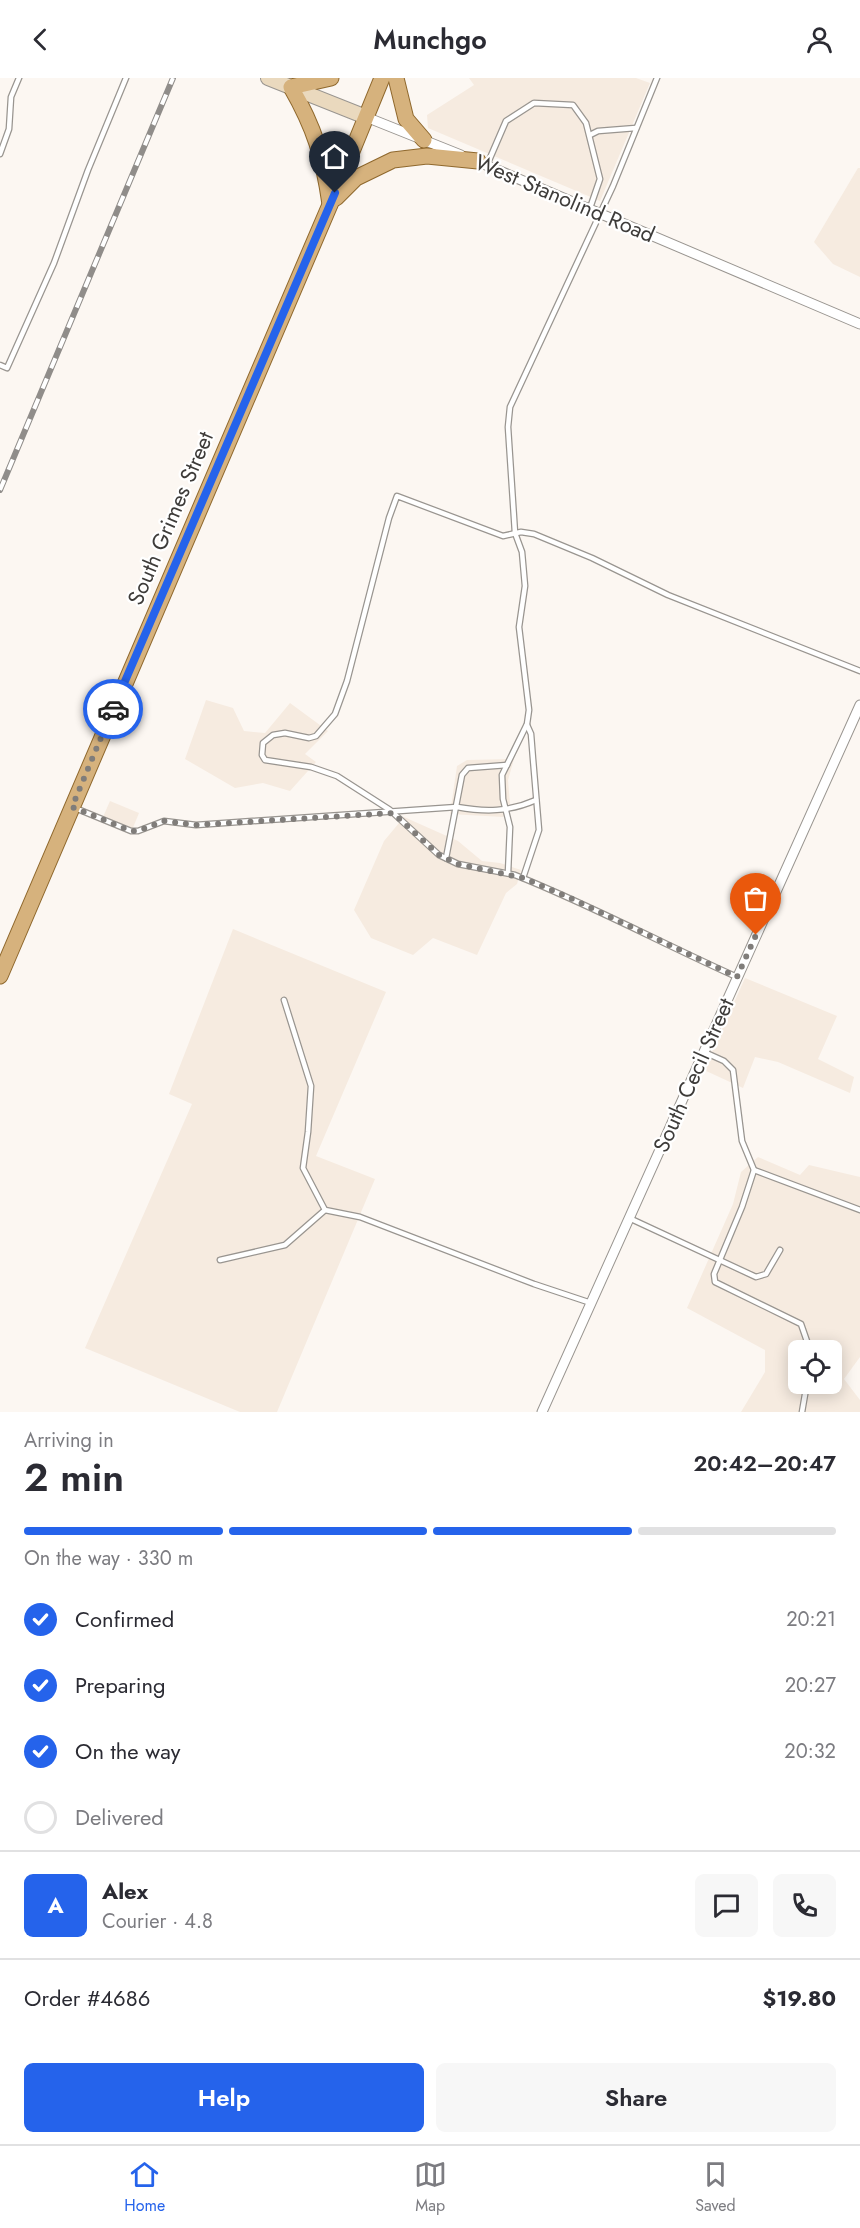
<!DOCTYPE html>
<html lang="en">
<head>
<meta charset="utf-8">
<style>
	body { margin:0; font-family:Jost,sans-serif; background:#f7f7f7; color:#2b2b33; height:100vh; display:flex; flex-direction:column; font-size:22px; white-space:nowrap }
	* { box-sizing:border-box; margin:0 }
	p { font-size:20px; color:#7c7c81 }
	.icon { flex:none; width:33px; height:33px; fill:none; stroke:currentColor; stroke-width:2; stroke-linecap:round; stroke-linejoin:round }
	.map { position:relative; height:1334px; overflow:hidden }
	.panel { display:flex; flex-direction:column; background:#fff; flex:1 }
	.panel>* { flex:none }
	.buttons { position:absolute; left:788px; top:1262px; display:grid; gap:12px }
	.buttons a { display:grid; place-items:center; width:54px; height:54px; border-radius:9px; background:#fff; box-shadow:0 3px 15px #0003; font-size:30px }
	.pin { position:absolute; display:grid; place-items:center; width:51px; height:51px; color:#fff; margin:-62px -26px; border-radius:50% 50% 50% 0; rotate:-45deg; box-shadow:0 0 6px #0007 }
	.pin .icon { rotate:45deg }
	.courier { position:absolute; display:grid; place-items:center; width:60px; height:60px; margin:-30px; border:4px solid #2563eb; border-radius:50%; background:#fff; color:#222; box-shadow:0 2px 8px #0007 }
	.summary em { font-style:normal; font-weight:600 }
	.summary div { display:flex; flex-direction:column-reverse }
	.summary { display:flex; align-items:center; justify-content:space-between; height:102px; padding:0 24px }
	h1 { font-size:39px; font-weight:600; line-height:45px }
	.bar { display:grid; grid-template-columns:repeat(4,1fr); gap:9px 6px; align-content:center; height:72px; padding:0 24px }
	.bar i { height:8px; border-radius:4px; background:#e1e1e2 }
	.bar .selected { background:#2563eb }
	.bar p { grid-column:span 4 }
	.line { display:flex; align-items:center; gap:15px; padding:0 24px; border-top:2px solid #e1e1e2 }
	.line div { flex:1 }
	.round { display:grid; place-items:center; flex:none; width:63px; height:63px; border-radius:9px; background:#f7f7f7 }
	ol { padding:0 24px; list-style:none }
	li { display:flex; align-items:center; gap:18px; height:66px }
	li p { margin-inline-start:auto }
	li .icon { padding:6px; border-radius:50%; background:#2563eb; color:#fff; stroke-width:4 }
	li:last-child { color:#7c7c81 }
	li i { width:33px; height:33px; border:3px solid #e1e1e2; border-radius:50% }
	.cta { display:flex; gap:12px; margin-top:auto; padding:12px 24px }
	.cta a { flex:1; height:69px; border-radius:9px; background:#2563eb; color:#fff; font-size:24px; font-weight:600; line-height:69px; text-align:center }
	.cta a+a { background:#f7f7f7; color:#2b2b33 }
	header { display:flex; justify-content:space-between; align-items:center; height:78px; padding:0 24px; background:#fff; font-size:27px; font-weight:600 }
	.tab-bar { display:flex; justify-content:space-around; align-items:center; height:84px; border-top:2px solid #e1e1e2; background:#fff; font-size:16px; color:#7c7c81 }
	.tab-bar a { display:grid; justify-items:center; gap:3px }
	.tab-bar .selected { color:#2563eb }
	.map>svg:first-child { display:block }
	.built { fill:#f6ebe0; fill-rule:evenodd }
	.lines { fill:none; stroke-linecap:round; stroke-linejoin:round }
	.lane-casing { stroke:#999590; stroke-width:7 }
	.street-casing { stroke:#999590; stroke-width:11 }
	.secondary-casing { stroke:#999590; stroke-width:16 }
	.primary-casing { stroke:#8f682d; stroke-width:17 }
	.lane { stroke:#fff; stroke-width:4.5 }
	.street { stroke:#fff; stroke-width:9 }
	.secondary { stroke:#ead9be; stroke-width:14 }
	.primary { stroke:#d6b27d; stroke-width:15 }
	.rail-casing { stroke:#908d8a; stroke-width:6 }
	.rail { stroke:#fff; stroke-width:4; stroke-dasharray:11; stroke-linecap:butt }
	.done { stroke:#807d7a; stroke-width:6; stroke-dasharray:0 10.8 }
	.route { stroke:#2563eb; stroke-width:8 }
	.labels { text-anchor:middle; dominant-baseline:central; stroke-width:4.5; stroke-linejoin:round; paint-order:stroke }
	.street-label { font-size:22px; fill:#3e3c3a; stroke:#fff }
</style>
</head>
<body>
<header><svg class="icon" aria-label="back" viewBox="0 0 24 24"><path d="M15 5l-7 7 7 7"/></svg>Munchgo<svg class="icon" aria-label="person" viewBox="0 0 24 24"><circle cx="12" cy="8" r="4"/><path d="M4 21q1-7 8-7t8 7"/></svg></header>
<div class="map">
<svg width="860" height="1334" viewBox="0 0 860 1334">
	<rect width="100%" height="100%" fill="#fcf7f2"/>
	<g class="built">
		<path d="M 469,0 L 636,0 L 650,5 L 600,123 L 428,50 L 427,37 L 474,7 Z"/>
		<path d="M 858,90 L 860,90 L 860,199 L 833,186 L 814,164 Z"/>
		<path d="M 206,622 L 233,630 L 244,653 L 265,655 L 290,625 L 328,653 L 305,676 L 316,684 L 290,713 L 263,705 L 235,710 L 185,681 Z"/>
		<path d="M 514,681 L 508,702 L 510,726 L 503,739 L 450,736 L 457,688 L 467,682 Z"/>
		<path d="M 110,723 L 139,735 L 132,752 L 103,739 Z"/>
		<path d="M 404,739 L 458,763 L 482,783 L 500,785 L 521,792 L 517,806 L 506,815 L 477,877 L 433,860 L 413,877 L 371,860 L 354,832 L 384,763 Z"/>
		<path d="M 233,851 L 386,914 L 316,1078 L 375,1101 L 277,1334 L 240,1334 L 85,1270 L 192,1026 L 169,1016 Z"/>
		<path d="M 745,900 L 837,938 L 818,981 L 854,999 L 850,1015 L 778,984 L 755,979 L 743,1010 L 704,992 Z"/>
		<path d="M 758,1079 L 800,1097 L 809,1087 L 860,1099 L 860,1279 L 844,1301 L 860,1322 L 860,1334 L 741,1334 L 765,1294 L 765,1272 L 687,1230 L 733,1126 L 741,1094 ZM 798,1272 L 831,1272 L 831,1305 L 798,1305 Z"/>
	</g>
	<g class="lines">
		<g class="lane-casing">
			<g id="lane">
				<path d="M 590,57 L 598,53 L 636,50"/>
				<path d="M 0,76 L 9,51 L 11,19 L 19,0"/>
				<path d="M 487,87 L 506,43 L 534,25 L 573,27 L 586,45 L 600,101 L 590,130"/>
				<path d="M 0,287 L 7,290 L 54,185 L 88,92 L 126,0"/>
				<path d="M 75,730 L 131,753 L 138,753 L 164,743 L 196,747 L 457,729 C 485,734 509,734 536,722"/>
				<path d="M 446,780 L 462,697 L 468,690 L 507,687"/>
				<path d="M 508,795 L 510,749 L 503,721 L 502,697 L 527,646 L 529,632 L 519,549 L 525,508 L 522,474 L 515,455 L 508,349 L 510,329 L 613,108 L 657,0"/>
				<path d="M 523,800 L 539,752 L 533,681 L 531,656 L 527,647"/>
				<path d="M 737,899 C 663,866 591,827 515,797 L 458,786 L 439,777 L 390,732 L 337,698 L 311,689 L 265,682 L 262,677 L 263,665 L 273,657 L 285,655 L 309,660 L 316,658 L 335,636 L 347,603 L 389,440 L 397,418 L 503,458 L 521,454 L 534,456 L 592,480 L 668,517 L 860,593"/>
				<path d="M 284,922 L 311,1008 L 308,1054 L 303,1090 L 325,1132"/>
				<path d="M 704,974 L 724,983 L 733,992 L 742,1063 L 754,1092 L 742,1129 L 714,1196 L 715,1204 L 801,1246 L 810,1272"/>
				<path d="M 754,1092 L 860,1132"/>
				<path d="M 629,1140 L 756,1199 L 766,1196 L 780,1172"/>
				<path d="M 220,1182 L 285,1167 L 325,1132 L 360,1139 L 534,1206 L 591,1225"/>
				<path d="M 802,1334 L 807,1305"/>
			</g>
		</g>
		<g class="street-casing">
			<g id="street">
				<path d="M 366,39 L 461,77"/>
				<path d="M 474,82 L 860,246"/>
				<path d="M 542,1334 L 860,627"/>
			</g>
		</g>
		<g class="secondary-casing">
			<path id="secondary" d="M 268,0 L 366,39"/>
		</g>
		<g class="primary-casing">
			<g id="primary">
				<path d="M 396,0 L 406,41 L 424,62"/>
				<path d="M 336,120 L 356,100 L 393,82 L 427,78 L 478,83"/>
				<path d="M 330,126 C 323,78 315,51 291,9 L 331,0"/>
				<path d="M 0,898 L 335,115 L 382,0"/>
			</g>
		</g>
		<use href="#lane" class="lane"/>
		<use href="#street" class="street"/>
		<use href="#secondary" class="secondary"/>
		<use href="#primary" class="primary"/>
		<g class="rail-casing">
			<path id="rail" d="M 0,412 L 173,0"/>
		</g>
		<use href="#rail" class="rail"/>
	</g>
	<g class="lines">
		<path class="done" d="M 113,631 L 72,729 L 131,753 L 138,753 L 164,743 L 196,747 L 393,735 L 439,777 L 458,786 L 523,800 L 568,819 L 737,899 L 756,857"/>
		<path class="route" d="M 113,631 L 335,115"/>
	</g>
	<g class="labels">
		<g class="street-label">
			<text transform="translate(565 120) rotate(23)">West Stanolind Road</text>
			<text transform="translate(170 440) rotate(-67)">South Grimes Street</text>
			<text transform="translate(693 997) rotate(-66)">South Cecil Street</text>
		</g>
	</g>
</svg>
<div class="buttons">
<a><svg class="icon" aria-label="locate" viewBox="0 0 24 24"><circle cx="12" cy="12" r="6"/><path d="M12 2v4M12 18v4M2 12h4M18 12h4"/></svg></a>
</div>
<div class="pin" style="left:756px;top:857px;background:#ea580c"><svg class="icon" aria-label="bag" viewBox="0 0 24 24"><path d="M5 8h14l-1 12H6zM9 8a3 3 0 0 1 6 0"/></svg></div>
<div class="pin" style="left:335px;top:115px;background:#1f2937"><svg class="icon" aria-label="home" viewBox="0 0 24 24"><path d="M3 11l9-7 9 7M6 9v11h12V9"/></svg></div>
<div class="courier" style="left:113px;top:631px"><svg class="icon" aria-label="car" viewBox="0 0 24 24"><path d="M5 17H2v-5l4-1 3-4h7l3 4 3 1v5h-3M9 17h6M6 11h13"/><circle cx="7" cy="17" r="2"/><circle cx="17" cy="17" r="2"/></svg></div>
</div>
<section class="panel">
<div class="summary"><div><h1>2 min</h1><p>Arriving in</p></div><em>20:42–20:47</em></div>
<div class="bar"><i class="selected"></i><i class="selected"></i><i class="selected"></i><i></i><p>On the way · 330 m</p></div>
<ol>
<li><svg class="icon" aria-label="check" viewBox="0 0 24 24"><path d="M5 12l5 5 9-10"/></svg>Confirmed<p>20:21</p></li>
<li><svg class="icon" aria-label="check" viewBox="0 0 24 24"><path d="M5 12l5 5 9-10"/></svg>Preparing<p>20:27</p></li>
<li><svg class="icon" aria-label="check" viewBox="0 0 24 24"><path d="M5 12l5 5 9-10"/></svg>On the way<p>20:32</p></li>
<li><i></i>Delivered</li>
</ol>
<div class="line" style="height:108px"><b class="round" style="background:#2563eb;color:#fff">A</b><div><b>Alex</b><p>Courier · 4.8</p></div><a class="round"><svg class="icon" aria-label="chat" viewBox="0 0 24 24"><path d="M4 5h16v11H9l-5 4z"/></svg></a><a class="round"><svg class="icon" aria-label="phone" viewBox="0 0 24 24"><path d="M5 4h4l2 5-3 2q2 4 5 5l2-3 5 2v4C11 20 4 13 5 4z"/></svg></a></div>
<div class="line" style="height:78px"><div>Order #4686</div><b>$19.80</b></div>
<div class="cta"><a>Help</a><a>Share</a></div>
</section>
<nav class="tab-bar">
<a class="selected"><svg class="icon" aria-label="home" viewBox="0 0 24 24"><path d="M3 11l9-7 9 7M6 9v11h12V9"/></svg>Home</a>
<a><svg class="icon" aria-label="map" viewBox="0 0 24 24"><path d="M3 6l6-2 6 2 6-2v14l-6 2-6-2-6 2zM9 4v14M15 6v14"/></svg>Map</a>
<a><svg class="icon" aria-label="saved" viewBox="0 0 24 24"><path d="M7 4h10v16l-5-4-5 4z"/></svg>Saved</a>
</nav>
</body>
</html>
